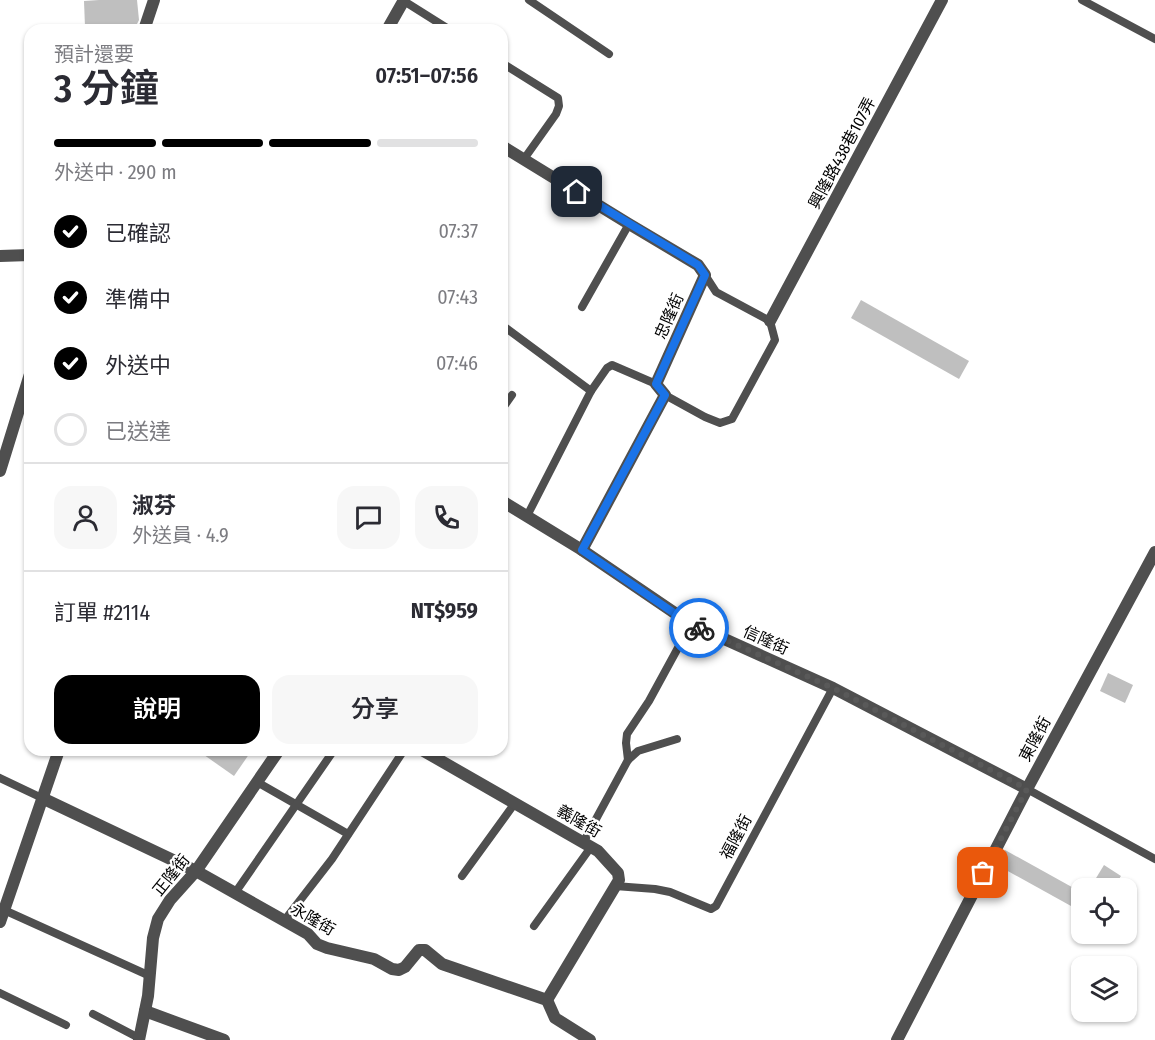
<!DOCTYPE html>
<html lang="zh-TW">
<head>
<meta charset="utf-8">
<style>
	body { margin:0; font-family:"Fira Sans Condensed","Noto Sans TC",sans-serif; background:#f7f7f7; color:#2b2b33; height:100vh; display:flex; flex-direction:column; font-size:22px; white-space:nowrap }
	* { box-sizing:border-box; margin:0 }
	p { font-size:20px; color:#7c7c81 }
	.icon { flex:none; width:33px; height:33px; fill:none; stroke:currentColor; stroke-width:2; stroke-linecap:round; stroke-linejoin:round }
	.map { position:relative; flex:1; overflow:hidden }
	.sheet { position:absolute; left:24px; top:24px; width:484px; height:732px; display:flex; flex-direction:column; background:#fff; border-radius:18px; box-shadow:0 2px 4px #0004 }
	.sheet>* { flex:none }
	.controls { position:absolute; left:1071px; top:878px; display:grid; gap:12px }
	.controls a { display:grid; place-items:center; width:66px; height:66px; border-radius:12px; background:#fff; box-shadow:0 2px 4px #0004; font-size:30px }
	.pin { position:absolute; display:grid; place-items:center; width:51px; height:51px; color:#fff; margin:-26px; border-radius:12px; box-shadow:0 3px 9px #0006 }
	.courier { position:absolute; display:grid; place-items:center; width:60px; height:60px; margin:-30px; border:4px solid #1a73e8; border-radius:50%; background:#fff; color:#222; box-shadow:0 2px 8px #0007 }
	.summary em { font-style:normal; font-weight:600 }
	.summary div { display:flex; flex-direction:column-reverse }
	.summary { display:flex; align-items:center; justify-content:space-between; height:102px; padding:0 30px }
	h1 { font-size:39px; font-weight:600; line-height:45px }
	.bar { display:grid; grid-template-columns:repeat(4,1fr); gap:9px 6px; align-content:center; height:72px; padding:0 30px }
	.bar i { height:8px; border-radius:4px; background:#e1e1e2 }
	.bar .active { background:#000 }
	.bar p { grid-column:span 4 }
	.line { display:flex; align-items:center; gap:15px; padding:0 30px; border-top:2px solid #e1e1e2 }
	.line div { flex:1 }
	.round { display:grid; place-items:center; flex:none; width:63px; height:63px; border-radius:18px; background:#f7f7f7 }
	ol { padding:0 30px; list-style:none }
	li { display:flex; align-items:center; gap:18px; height:66px }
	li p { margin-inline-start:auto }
	li .icon { padding:6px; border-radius:50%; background:#000; color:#fff; stroke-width:4 }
	li:last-child { color:#7c7c81 }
	li i { width:33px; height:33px; border:3px solid #e1e1e2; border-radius:50% }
	.primary-button { display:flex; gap:12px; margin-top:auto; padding:12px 30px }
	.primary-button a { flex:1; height:69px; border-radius:18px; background:#000; color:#fff; font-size:24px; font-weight:600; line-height:69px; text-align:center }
	.primary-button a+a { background:#f7f7f7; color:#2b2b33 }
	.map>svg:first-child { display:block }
	.building { fill:#bfbfbf }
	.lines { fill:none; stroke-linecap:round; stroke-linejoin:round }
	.service { stroke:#4f4f4f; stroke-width:8 }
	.minor { stroke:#4f4f4f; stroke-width:12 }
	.done { stroke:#595959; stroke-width:6; stroke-dasharray:0 10.8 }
	.route { stroke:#1a73e8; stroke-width:8 }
	.labels { text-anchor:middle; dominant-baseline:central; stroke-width:4.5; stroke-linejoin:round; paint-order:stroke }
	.street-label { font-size:16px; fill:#000; stroke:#fff }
</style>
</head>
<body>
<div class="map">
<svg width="1155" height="1040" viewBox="0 0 1155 1040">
	<rect width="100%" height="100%" fill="#fff"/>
	<g class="building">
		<path d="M 99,0 L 137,0 L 139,20 L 137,24 L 85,27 L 84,1 Z"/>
		<path d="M 861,300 L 969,361 L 959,379 L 851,318 Z"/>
		<path d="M 1108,673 L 1133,685 L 1125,703 L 1100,691 Z"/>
		<path d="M 197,750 L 252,750 L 234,776 Z"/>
		<path d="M 1005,850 L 1079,891 L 1071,906 L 997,865 Z"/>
		<path d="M 1104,865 L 1121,876 L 1113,888 L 1090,888 Z"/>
	</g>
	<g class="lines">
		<g class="service">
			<path d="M 529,0 L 609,54"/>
			<path d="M 1082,0 L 1155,39"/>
			<path d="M 404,1 L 450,30"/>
			<path d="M 502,63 L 558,98 L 559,106 L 556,114 L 524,159"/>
			<path d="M 582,307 L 629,224"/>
			<path d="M 502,325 L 591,391"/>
			<path d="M 665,395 L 705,417 L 720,423 L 732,419 L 775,340 L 770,321 L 716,292 L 705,275"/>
			<path d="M 502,409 L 512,395"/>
			<path d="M 527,516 L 591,391 L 607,368 L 612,365 L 656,384"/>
			<path d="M 628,760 L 626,743 L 627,734 L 649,701 L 691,624"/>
			<path d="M 0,778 L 42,798"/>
			<path d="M 257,782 L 348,834"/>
			<path d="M 1027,789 L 1155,859"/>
			<path d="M 583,843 L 628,760 L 638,751 L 677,739"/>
			<path d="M 462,876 L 515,803"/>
			<path d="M 615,886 L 655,889 L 670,892 L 711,909 L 716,906 L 833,688"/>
			<path d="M 235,893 L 334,750"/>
			<path d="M 4,910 L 150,976"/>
			<path d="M 284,921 L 332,859 L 404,750"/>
			<path d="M 534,926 L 591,847"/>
			<path d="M 0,993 L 66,1025"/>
			<path d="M 93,1014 L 139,1038"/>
		</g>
		<g class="minor">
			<path d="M 144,30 L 154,0"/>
			<path d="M 387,30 L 404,0"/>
			<path d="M 502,146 L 629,224 L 698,265 L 705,275 L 656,384 L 665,395 L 582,550"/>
			<path d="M 0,256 L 30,255"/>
			<path d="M 770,321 L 942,0"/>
			<path d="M 0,471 L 30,374"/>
			<path d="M 502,501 L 582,550 L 691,624 L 833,688 L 1027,789"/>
			<path d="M 422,750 L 598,851 L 618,873 L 619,880 L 547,1000"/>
			<path d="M 42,798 L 196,871 L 308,934 L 317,944 L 327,948 L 374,959 L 392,969 L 399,970 L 405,967 L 419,950 L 425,950 L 442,964 L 547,1000 L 555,1018 L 590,1040"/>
			<path d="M 0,922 L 59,750"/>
			<path d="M 145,1011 L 224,1040"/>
			<path d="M 139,1040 L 148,996 L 153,938 L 158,919 L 170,900 L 196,871 L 279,750"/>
			<path d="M 897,1040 L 1027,789 L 1155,552"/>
		</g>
	</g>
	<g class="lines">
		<path class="done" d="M 699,628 L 833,688 L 1027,789 L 983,873"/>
		<path class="route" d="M 577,192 L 698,265 L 705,275 L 656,384 L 665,395 L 582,550 L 690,624 L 699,628"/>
	</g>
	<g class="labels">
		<g class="street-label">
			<text transform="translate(842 153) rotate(-62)">興隆路438巷107弄</text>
			<text transform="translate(669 316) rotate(-66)">忠隆街</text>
			<text transform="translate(766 640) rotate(24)">信隆街</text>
			<text transform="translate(1035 739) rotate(-62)">東隆街</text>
			<text transform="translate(579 821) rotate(30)">義隆街</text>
			<text transform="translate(736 837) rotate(-62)">福隆街</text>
			<text transform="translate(171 875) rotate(-51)">正隆街</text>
			<text transform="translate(313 919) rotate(30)">永隆街</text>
		</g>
	</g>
</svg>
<div class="controls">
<a><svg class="icon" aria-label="locate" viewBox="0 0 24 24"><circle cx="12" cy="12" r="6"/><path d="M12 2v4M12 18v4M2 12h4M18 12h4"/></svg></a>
<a><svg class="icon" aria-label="layers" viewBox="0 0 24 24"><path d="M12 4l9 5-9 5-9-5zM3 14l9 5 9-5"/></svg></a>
</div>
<div class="pin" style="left:983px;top:873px;background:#ea580c"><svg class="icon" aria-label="bag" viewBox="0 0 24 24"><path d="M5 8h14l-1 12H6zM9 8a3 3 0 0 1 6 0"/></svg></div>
<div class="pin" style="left:577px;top:192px;background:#1f2937"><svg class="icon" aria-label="home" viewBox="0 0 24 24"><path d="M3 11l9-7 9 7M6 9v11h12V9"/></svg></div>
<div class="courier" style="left:699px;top:628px"><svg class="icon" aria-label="bike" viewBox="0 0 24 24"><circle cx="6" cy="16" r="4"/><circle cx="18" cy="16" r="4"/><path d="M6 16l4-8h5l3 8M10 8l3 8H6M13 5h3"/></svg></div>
<section class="sheet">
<div class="summary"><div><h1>3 分鐘</h1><p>預計還要</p></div><em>07:51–07:56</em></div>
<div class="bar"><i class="active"></i><i class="active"></i><i class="active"></i><i></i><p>外送中 · 290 m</p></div>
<ol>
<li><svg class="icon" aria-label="check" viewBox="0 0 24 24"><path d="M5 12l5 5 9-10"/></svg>已確認<p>07:37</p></li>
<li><svg class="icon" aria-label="check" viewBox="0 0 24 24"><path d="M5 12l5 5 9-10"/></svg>準備中<p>07:43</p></li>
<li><svg class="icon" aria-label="check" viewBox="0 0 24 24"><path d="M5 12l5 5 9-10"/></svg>外送中<p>07:46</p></li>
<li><i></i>已送達</li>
</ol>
<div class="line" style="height:108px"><a class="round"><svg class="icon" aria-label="person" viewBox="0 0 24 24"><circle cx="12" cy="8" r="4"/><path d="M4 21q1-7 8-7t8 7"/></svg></a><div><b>淑芬</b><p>外送員 · 4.9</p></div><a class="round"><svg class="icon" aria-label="chat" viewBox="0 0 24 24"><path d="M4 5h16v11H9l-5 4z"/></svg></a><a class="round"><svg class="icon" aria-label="phone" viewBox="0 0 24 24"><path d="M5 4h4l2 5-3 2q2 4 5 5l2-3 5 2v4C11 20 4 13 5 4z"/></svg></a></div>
<div class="line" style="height:78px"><div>訂單 #2114</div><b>NT$959</b></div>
<div class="primary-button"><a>說明</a><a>分享</a></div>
</section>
</div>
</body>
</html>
